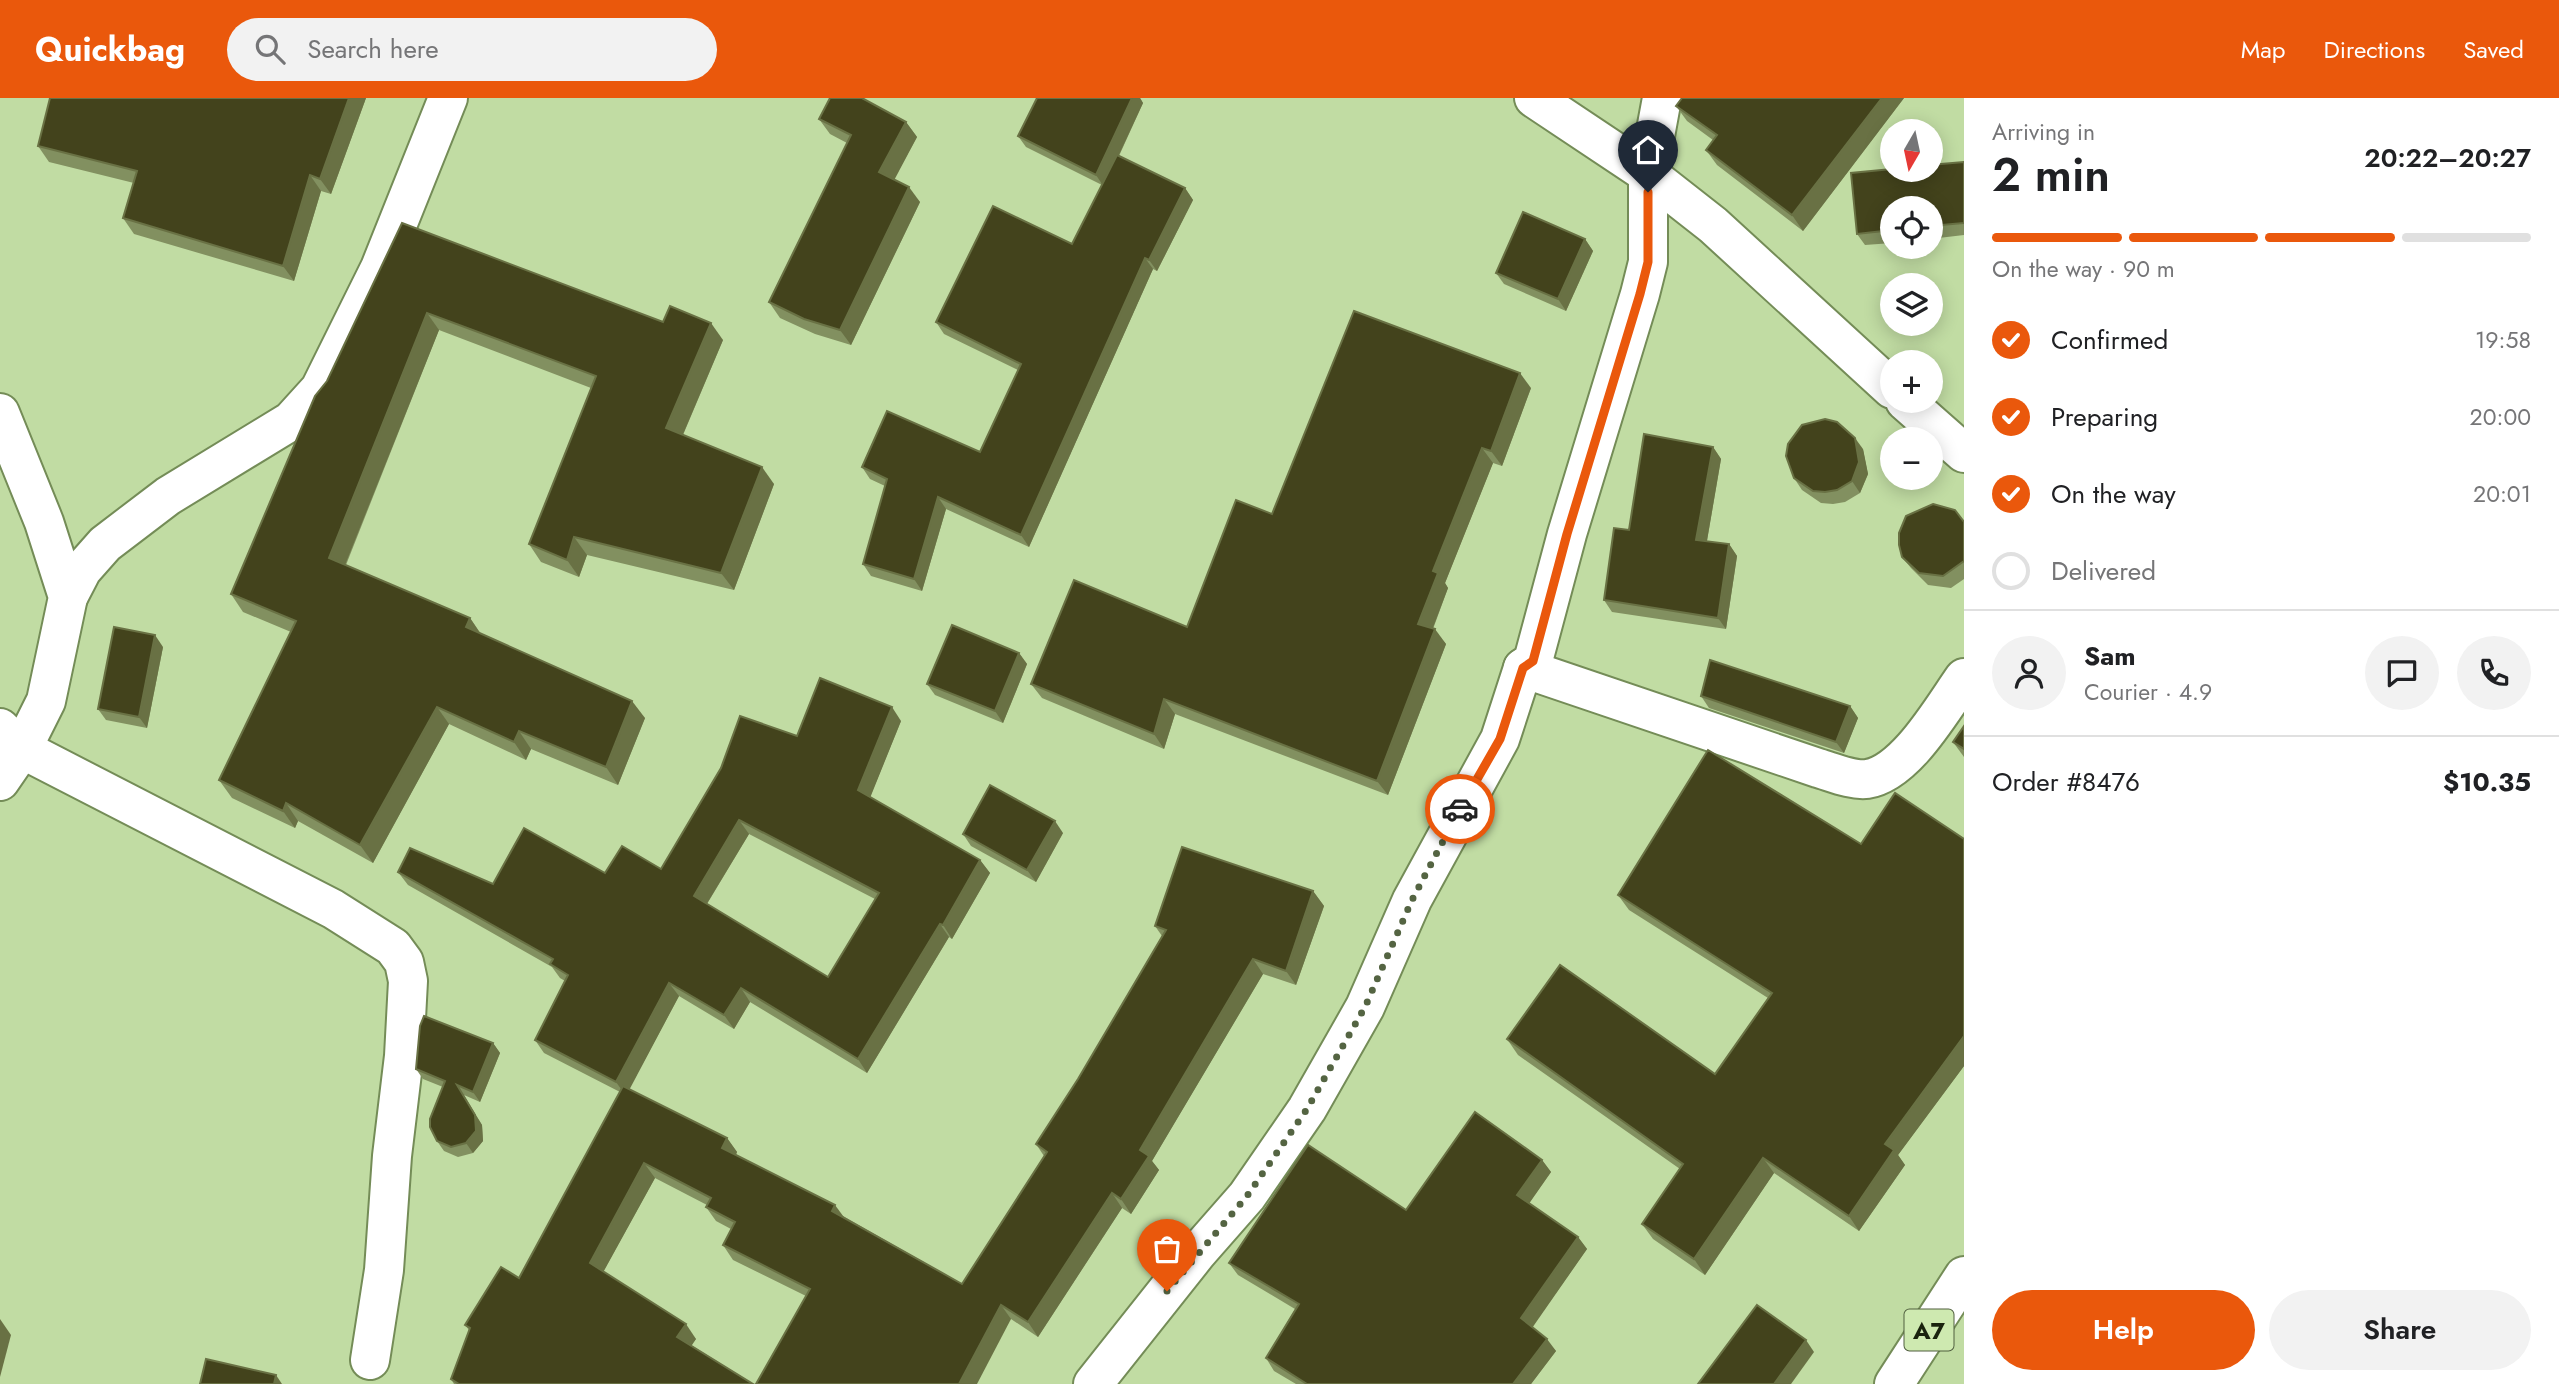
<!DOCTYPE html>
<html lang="en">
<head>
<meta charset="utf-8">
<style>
	body { margin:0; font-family:Jost,sans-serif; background:#f2f2f2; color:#202124; height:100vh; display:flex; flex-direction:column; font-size:26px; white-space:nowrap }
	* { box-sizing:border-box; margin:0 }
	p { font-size:23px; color:#757577 }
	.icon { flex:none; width:38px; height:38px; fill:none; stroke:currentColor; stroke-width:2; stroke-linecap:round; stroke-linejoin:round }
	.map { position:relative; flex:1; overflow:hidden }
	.details { display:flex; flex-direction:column; background:#fff; width:595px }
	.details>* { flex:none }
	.needle { width:46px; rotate:189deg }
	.buttons { position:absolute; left:1880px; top:21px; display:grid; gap:14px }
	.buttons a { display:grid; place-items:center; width:63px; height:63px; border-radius:50%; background:#fff; box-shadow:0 4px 18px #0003; font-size:35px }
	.pin { position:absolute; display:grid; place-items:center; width:60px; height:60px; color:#fff; margin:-72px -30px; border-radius:50% 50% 50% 0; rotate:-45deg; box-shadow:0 0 7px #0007 }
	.pin .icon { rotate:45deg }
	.courier { position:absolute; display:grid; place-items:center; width:70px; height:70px; margin:-35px; border:5px solid #ea580c; border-radius:50%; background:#fff; color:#222; box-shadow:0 2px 9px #0007 }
	.summary em { font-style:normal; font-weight:600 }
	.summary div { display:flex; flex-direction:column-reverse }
	.summary { display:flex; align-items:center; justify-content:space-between; height:119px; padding:0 28px }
	h1 { font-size:46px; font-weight:600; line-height:52px }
	.bar { display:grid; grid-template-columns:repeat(4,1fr); gap:10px 7px; align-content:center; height:84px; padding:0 28px }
	.bar i { height:9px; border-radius:5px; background:#e0e0e0 }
	.bar .current { background:#ea580c }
	.bar p { grid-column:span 4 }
	.line { display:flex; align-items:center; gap:18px; padding:0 28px; border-top:2px solid #e0e0e0 }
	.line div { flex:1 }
	.round { display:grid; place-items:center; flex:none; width:74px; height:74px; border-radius:37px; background:#f2f2f2 }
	ol { padding:0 28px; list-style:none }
	li { display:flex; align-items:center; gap:21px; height:77px }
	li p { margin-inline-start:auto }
	li .icon { padding:7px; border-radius:50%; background:#ea580c; color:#fff; stroke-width:4 }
	li:last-child { color:#757577 }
	li i { width:38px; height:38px; border:4px solid #e0e0e0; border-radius:50% }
	.primary-button { display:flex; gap:14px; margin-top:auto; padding:14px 28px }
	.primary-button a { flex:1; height:80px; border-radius:42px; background:#ea580c; color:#fff; font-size:28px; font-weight:600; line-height:80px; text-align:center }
	.primary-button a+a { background:#f2f2f2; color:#202124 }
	header { display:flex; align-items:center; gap:42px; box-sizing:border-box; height:98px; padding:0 35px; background:#ea580c; color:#fff }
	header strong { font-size:33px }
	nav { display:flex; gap:38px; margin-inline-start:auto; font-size:24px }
	.search { width:490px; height:63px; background:#f2f2f2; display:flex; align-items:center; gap:18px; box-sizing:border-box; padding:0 24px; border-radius:38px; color:#757577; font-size:26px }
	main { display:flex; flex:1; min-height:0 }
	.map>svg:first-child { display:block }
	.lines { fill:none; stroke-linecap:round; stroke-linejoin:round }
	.minor-casing { stroke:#748c57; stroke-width:42 }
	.trunk-casing { stroke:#748c57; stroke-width:42 }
	.minor { stroke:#fff; stroke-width:38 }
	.trunk { stroke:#fff; stroke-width:38 }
	.wall { fill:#829060; fill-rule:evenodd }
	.shaded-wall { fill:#697144 }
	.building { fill:#43431c; stroke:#697144; stroke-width:2; fill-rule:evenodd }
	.done { stroke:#546442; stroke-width:7; stroke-dasharray:0 12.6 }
	.route { stroke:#ea580c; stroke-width:9 }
	.labels { text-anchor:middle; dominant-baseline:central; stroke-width:7; stroke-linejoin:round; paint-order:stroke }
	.shield { fill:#cee9b0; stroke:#505e3f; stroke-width:2 }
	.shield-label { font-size:24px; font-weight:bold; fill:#1a230e }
</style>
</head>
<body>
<header>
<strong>Quickbag</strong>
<div class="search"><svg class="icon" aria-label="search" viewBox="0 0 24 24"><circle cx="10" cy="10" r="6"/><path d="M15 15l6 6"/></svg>Search here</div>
<nav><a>Map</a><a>Directions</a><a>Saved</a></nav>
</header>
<main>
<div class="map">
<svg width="1964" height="1286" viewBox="0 0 1964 1286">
	<rect width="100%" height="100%" fill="#c1dca3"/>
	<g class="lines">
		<g class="minor-casing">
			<g id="minor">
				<path d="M 1534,0 L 1648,76 L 1713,127 L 1892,291"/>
				<path d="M 1905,303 L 1964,355"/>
				<path d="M 0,315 L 44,424 L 68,499 L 46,603 L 22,651 L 0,683"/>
				<path d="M 68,499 L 82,472 L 105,446 L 168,398 L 291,323 L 320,291 L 380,170 L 448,0"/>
				<path d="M 1523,570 L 1818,670 C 1832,674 1853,683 1867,681 C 1906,675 1942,611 1964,580"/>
				<path d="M 0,630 L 22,651 L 333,811 L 393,849 L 404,864 L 408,883 L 404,958 L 392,1058 L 384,1172 L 370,1262"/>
				<path d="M 1093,1286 L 1197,1155 L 1247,1098 L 1307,1011 L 1365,909 L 1412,802 L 1500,641 L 1523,570 L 1533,563 L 1567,436 L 1640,196 L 1648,164 L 1648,76 L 1662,0"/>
			</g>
		</g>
		<g class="trunk-casing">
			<path id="trunk" d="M 1894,1286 L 1964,1178"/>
		</g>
		<use href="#minor" class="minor"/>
		<use href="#trunk" class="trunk"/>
	</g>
	<g class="wall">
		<path d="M 50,0 L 366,0 L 331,96 L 321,93 L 294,183 L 134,136 L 123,120 L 134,85 L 49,64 L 38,48 Z"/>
		<path d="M 1037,0 L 1140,0 L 1143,5 L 1119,58 L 1185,90 L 1193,102 L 1157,173 L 1153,171 L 1029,449 L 946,411 L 922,493 L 871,478 L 863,466 L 885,388 L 870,381 L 862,369 L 980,354 L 1018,272 L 944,236 L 936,224 L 1072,146 L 1102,87 L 1026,49 L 1018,38 Z"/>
		<path d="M 1904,0 L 1803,133 L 1717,67 L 1706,52 L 1713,42 L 1687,23 L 1676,8 Z"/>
		<path d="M 819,21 L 906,24 L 917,39 L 894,81 L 920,104 L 851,247 L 815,236 L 780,220 L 769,204 L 847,45 L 830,36 Z"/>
		<path d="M 1964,64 L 1964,137 L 1930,141 L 1930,110 L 1892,110 L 1892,145 L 1865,147 L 1857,136 L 1851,75 L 1892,71 L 1930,72 L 1930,67 Z"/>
		<path d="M 402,125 L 663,224 L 723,242 L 683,337 L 774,386 L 734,492 L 587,457 L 579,479 L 541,464 L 529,446 L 591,290 L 439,232 L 346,467 L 470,520 L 481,536 L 645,620 L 618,687 L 531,651 L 526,662 L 449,626 L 373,765 L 298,723 L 295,730 L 232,700 L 219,682 L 291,534 L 243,514 L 231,496 L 327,283 Z"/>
		<path d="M 1585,141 L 1593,153 L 1566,213 L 1504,186 L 1496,175 Z"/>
		<path d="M 1531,290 L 1502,368 L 1493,365 L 1445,485 L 1448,490 L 1433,531 L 1446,546 L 1388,697 L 1175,616 L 1164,651 L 1042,600 L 1031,586 L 1187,529 L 1272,416 Z"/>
		<path d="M 1713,349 L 1721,361 L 1707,443 L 1729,446 L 1737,458 L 1726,531 L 1612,514 L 1604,502 L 1629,432 Z"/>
		<path d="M 1863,351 L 1868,376 L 1860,395 L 1845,404 L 1833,406 L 1821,405 L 1802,392 L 1794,380 Z"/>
		<path d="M 1964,424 L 1964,481 L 1951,490 L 1928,487 L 1911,470 L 1902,459 Z"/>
		<path d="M 163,549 L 147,630 L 106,622 L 98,611 Z"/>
		<path d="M 1019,555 L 1027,566 L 1003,625 L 935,597 L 927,586 Z"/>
		<path d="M 1701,598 L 1850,608 L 1858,620 L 1844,655 L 1709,610 Z"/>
		<path d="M 901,623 L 870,699 L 980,762 L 990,775 L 952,841 L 949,839 L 867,975 L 750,904 L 734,931 L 679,898 L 629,991 L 727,1040 L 737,1054 L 736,1057 L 962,1186 L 1044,1058 L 1036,1046 L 1078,981 L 1162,838 L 1155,828 L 1313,793 L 1324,808 L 1296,887 L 1263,876 L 1152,1063 L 1159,1072 L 1131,1116 L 1122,1110 L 1038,1239 L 1011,1221 L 806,1198 L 733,1162 L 723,1147 L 731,1131 L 716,1123 L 706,1109 L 707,1107 L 655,1080 L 603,1174 L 696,1241 L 691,1247 L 753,1286 L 454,1286 L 451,1281 L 469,1232 L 465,1227 L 519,1180 L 620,994 L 544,955 L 535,942 L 565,883 L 560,880 L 552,869 L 408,787 L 398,774 L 493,786 L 605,775 L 661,771 ZM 749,736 L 875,801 L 828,879 L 707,806 Z"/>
		<path d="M 1964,628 L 1964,659 L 1953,644 Z"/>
		<path d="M 1063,735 L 1036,784 L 971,748 L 963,736 Z"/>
		<path d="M 1964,741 L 1964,968 L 1898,1057 L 1905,1067 L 1859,1133 L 1774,1075 L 1705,1177 L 1653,1141 L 1642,1126 L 1680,1071 L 1518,957 L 1507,941 L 1715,976 L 1768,900 L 1629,812 L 1618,797 L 1861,746 Z"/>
		<path d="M 493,945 L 500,955 L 480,1004 L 464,997 L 482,1027 L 483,1043 L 473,1055 L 458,1059 L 444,1053 L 437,1043 L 443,989 L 423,981 L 416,971 Z"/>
		<path d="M 1542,1062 L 1551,1074 L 1529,1105 L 1578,1139 L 1587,1151 L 1532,1229 L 1556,1253 L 1531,1286 L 1296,1286 L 1274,1273 L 1266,1260 L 1295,1211 L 1238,1177 L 1229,1165 L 1406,1112 Z"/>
	</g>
	<g class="shaded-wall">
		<path d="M 349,0 L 366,0 L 331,96 L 320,81 Z"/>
		<path d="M 1132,0 L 1140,0 L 1143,5 L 1104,89 L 1096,77 Z"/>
		<path d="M 1882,0 L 1904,0 L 1803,133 L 1792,117 Z"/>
		<path d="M 906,24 L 917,39 L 890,90 L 879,74 Z"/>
		<path d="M 310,77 L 321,93 L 294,183 L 283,168 Z"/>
		<path d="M 909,89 L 920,104 L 851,247 L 840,232 Z"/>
		<path d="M 1185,90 L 1193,102 L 1157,173 L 1149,162 Z"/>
		<path d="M 1585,141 L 1593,153 L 1566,213 L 1558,201 Z"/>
		<path d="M 1145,160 L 1153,171 L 1029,449 L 1021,437 Z"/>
		<path d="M 427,215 L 439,232 L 341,477 L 329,460 Z"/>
		<path d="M 711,225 L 723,242 L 678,348 L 666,330 Z"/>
		<path d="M 1520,275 L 1531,290 L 1502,368 L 1491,353 Z"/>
		<path d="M 1855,340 L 1863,351 L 1868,376 L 1860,395 L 1852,383 Z"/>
		<path d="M 1713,349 L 1721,361 L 1705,454 L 1696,442 Z"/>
		<path d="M 1482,350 L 1493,365 L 1445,485 L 1448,490 L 1429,540 L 1418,526 L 1433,473 Z"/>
		<path d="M 762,369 L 774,386 L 734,492 L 721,475 Z"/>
		<path d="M 938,399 L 946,411 L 922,493 L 914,481 Z"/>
		<path d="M 574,439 L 587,457 L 579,479 L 567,462 Z"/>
		<path d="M 1729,446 L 1737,458 L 1726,531 L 1718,520 Z"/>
		<path d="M 470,520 L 482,538 L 466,529 Z"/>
		<path d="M 1435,531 L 1446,546 L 1388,697 L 1377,683 Z"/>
		<path d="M 155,537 L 163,549 L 147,630 L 139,619 Z"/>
		<path d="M 1019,555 L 1027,566 L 1003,625 L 995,613 Z"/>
		<path d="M 1164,601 L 1175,616 L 1164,651 L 1154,636 Z"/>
		<path d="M 632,603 L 645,620 L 618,687 L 606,669 Z"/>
		<path d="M 1850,608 L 1858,620 L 1844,655 L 1836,644 Z"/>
		<path d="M 437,609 L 449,626 L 373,765 L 360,747 Z"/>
		<path d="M 892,609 L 901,623 L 868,705 L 858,692 Z"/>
		<path d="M 519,633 L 531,651 L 526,662 L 514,644 Z"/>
		<path d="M 286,705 L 298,723 L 295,730 L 283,713 Z"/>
		<path d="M 739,722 L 749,736 L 703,812 L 694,798 Z"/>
		<path d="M 1055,723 L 1063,735 L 1036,784 L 1027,772 Z"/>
		<path d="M 980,762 L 990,775 L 952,841 L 943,827 Z"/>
		<path d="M 1313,793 L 1324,808 L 1296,887 L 1286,873 Z"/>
		<path d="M 940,826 L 949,839 L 867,975 L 858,961 Z"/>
		<path d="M 1253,861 L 1263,876 L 1152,1063 L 1159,1072 L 1131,1116 L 1121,1101 L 1140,1052 Z"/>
		<path d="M 669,885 L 679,898 L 626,998 L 616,984 Z"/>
		<path d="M 741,890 L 750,904 L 734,931 L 724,917 Z"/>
		<path d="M 1964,938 L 1964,968 L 1898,1057 L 1905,1067 L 1859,1133 L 1849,1118 L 1885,1046 Z"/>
		<path d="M 493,945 L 500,955 L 480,1004 L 473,994 Z"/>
		<path d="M 457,987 L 482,1027 L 483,1043 L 473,1055 L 466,1045 Z"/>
		<path d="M 727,1040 L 737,1054 L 732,1064 L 722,1050 Z"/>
		<path d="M 1763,1060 L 1774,1075 L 1705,1177 L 1694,1161 Z"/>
		<path d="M 1542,1062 L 1551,1074 L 1526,1110 L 1517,1097 Z"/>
		<path d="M 644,1065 L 655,1080 L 600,1180 L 590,1165 Z"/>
		<path d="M 1112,1095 L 1122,1110 L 1038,1239 L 1028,1224 Z"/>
		<path d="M 835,1107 L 846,1122 L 832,1113 Z"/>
		<path d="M 1578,1139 L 1587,1151 L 1530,1233 L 1521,1220 Z"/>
		<path d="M 1001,1207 L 1011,1221 L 977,1286 L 959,1286 Z"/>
		<path d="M 0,1221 L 11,1237 L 0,1279 Z"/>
		<path d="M 686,1226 L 696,1241 L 688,1253 L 677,1239 Z"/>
		<path d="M 1547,1241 L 1556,1253 L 1531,1286 L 1513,1286 Z"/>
		<path d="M 1806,1242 L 1814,1254 L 1791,1286 L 1774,1286 Z"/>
		<path d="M 276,1277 L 282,1286 L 274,1286 Z"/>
	</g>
	<g class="building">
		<path d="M 50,0 L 349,0 L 320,81 L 310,77 L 283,168 L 123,120 L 137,73 L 38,48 Z"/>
		<path d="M 830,0 L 862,0 L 906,24 L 879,74 L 909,89 L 840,232 L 804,221 L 769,204 L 851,37 L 819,21 Z"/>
		<path d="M 1037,0 L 1132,0 L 1096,77 L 1018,38 Z"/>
		<path d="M 1682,0 L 1882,0 L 1792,117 L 1706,52 L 1717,37 L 1676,8 Z"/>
		<path d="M 1117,57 L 1185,90 L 1149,162 L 1145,160 L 1021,437 L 938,399 L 914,481 L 863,466 L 887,381 L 862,369 L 887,313 L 980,354 L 1021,266 L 936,224 L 993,108 L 1072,146 Z"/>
		<path d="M 1964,64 L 1964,125 L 1930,128 L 1930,110 L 1892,110 L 1892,132 L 1857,136 L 1851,75 L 1892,71 L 1930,72 L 1930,67 Z"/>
		<path d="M 1523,114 L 1585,141 L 1558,201 L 1496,175 Z"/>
		<path d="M 402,125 L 663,224 L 670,208 L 711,225 L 666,330 L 762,369 L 721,475 L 574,439 L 567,462 L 529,446 L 596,278 L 427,215 L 329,460 L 470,520 L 466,529 L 632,603 L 606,669 L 519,633 L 514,644 L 437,609 L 360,747 L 286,705 L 283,713 L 219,682 L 296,523 L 231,496 L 315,298 L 327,283 Z"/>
		<path d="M 1354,213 L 1520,275 L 1491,353 L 1482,350 L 1433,473 L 1438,475 L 1418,526 L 1435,531 L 1377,683 L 1164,601 L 1154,636 L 1031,586 L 1074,482 L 1187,529 L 1236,402 L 1272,416 Z"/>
		<path d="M 1825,321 L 1837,324 L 1855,340 L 1859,364 L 1852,383 L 1837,392 L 1825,394 L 1813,393 L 1794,380 L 1786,358 L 1788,346 L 1802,327 Z"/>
		<path d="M 1644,336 L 1713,349 L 1696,442 L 1729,446 L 1718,520 L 1604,502 L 1614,430 L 1629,432 Z"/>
		<path d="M 1933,406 L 1955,412 L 1964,424 L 1964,463 L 1943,478 L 1919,475 L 1902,459 L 1899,447 L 1899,435 L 1906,418 Z"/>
		<path d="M 952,527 L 1019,555 L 995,613 L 927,586 Z"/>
		<path d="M 114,529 L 155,537 L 139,619 L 98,611 Z"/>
		<path d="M 1710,562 L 1850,608 L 1836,644 L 1701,598 Z"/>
		<path d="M 820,580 L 892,609 L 858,692 L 980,762 L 943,827 L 940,826 L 858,961 L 741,890 L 724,917 L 669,885 L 616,984 L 535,942 L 568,877 L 550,866 L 553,861 L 398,774 L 410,750 L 493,786 L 524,730 L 605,775 L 622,748 L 661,771 L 721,670 L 740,618 L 797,638 ZM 739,722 L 879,795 L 828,879 L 694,798 Z"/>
		<path d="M 1964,628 L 1964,651 L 1953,644 Z"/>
		<path d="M 1708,652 L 1861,746 L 1895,695 L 1964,741 L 1964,938 L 1885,1046 L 1894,1052 L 1849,1118 L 1763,1060 L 1694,1161 L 1642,1126 L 1683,1066 L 1507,941 L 1560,867 L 1715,976 L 1772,895 L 1618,797 Z"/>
		<path d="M 990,687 L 1055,723 L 1027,772 L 963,736 Z"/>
		<path d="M 1182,749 L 1313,793 L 1286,873 L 1253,861 L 1140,1052 L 1149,1058 L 1121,1101 L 1112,1095 L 1028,1224 L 1001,1207 L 959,1286 L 756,1286 L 810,1191 L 723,1147 L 735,1124 L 706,1109 L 711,1100 L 644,1065 L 590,1165 L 686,1226 L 677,1239 L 753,1286 L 459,1286 L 451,1281 L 470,1230 L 465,1227 L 501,1169 L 519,1180 L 623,988 L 727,1040 L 722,1050 L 835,1107 L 832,1113 L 962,1186 L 1047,1054 L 1036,1046 L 1078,981 L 1166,832 L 1155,828 Z"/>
		<path d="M 424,918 L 493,945 L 473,994 L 457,987 L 475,1017 L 476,1033 L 466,1045 L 451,1049 L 437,1043 L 430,1029 L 430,1021 L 445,983 L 416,971 L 420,928 Z"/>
		<path d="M 1475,1014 L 1542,1062 L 1517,1097 L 1578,1139 L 1521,1220 L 1547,1241 L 1513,1286 L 1307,1286 L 1266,1260 L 1299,1206 L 1229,1165 L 1308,1047 L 1406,1112 Z"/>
		<path d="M 1757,1207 L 1806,1242 L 1774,1286 L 1698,1286 Z"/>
		<path d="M 206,1261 L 276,1277 L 274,1286 L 200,1286 Z"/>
	</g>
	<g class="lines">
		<path class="done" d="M 1167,1193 L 1247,1098 L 1307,1011 L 1365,909 L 1412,802 L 1460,711"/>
		<path class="route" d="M 1460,711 L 1500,641 L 1523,570 L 1533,563 L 1567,436 L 1640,196 L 1648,164 L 1648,94"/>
	</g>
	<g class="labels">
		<rect class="shield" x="1904.5" y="1211.5" width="49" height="41" rx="5"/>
		<g class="shield-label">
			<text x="1929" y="1232">A7</text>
		</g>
	</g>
</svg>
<div class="buttons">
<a><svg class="needle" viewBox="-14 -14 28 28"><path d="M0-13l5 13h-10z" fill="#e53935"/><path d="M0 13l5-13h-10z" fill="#757577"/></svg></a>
<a><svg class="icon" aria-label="locate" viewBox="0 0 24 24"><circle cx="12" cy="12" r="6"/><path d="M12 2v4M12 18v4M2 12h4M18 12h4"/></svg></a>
<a><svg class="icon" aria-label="layers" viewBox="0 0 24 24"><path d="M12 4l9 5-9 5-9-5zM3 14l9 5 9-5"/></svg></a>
<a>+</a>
<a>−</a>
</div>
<div class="pin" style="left:1167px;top:1193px;background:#ea580c"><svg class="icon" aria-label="bag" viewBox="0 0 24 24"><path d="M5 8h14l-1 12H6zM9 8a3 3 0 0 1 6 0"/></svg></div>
<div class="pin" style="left:1648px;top:94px;background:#1f2937"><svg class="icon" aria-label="home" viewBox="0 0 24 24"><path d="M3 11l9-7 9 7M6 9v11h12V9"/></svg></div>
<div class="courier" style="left:1460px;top:711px"><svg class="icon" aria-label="car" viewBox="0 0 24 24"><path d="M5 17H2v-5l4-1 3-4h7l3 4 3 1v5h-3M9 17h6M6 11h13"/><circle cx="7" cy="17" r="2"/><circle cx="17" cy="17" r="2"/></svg></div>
</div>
<section class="details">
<div class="summary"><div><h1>2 min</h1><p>Arriving in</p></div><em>20:22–20:27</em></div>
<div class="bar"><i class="current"></i><i class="current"></i><i class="current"></i><i></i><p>On the way · 90 m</p></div>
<ol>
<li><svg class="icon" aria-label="check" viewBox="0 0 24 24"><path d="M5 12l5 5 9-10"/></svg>Confirmed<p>19:58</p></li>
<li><svg class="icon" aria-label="check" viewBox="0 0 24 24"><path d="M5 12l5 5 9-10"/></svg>Preparing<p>20:00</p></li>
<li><svg class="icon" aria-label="check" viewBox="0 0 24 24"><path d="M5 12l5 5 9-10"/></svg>On the way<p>20:01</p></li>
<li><i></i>Delivered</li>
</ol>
<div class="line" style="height:126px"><a class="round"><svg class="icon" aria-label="person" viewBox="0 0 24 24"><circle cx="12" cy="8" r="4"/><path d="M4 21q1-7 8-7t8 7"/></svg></a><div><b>Sam</b><p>Courier · 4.9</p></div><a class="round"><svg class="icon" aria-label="chat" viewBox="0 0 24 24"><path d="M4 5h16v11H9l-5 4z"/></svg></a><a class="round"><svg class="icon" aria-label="phone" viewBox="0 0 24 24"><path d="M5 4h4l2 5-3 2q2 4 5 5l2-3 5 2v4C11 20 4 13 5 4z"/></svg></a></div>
<div class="line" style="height:91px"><div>Order #8476</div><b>$10.35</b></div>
<div class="primary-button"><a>Help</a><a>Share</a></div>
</section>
</main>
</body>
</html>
